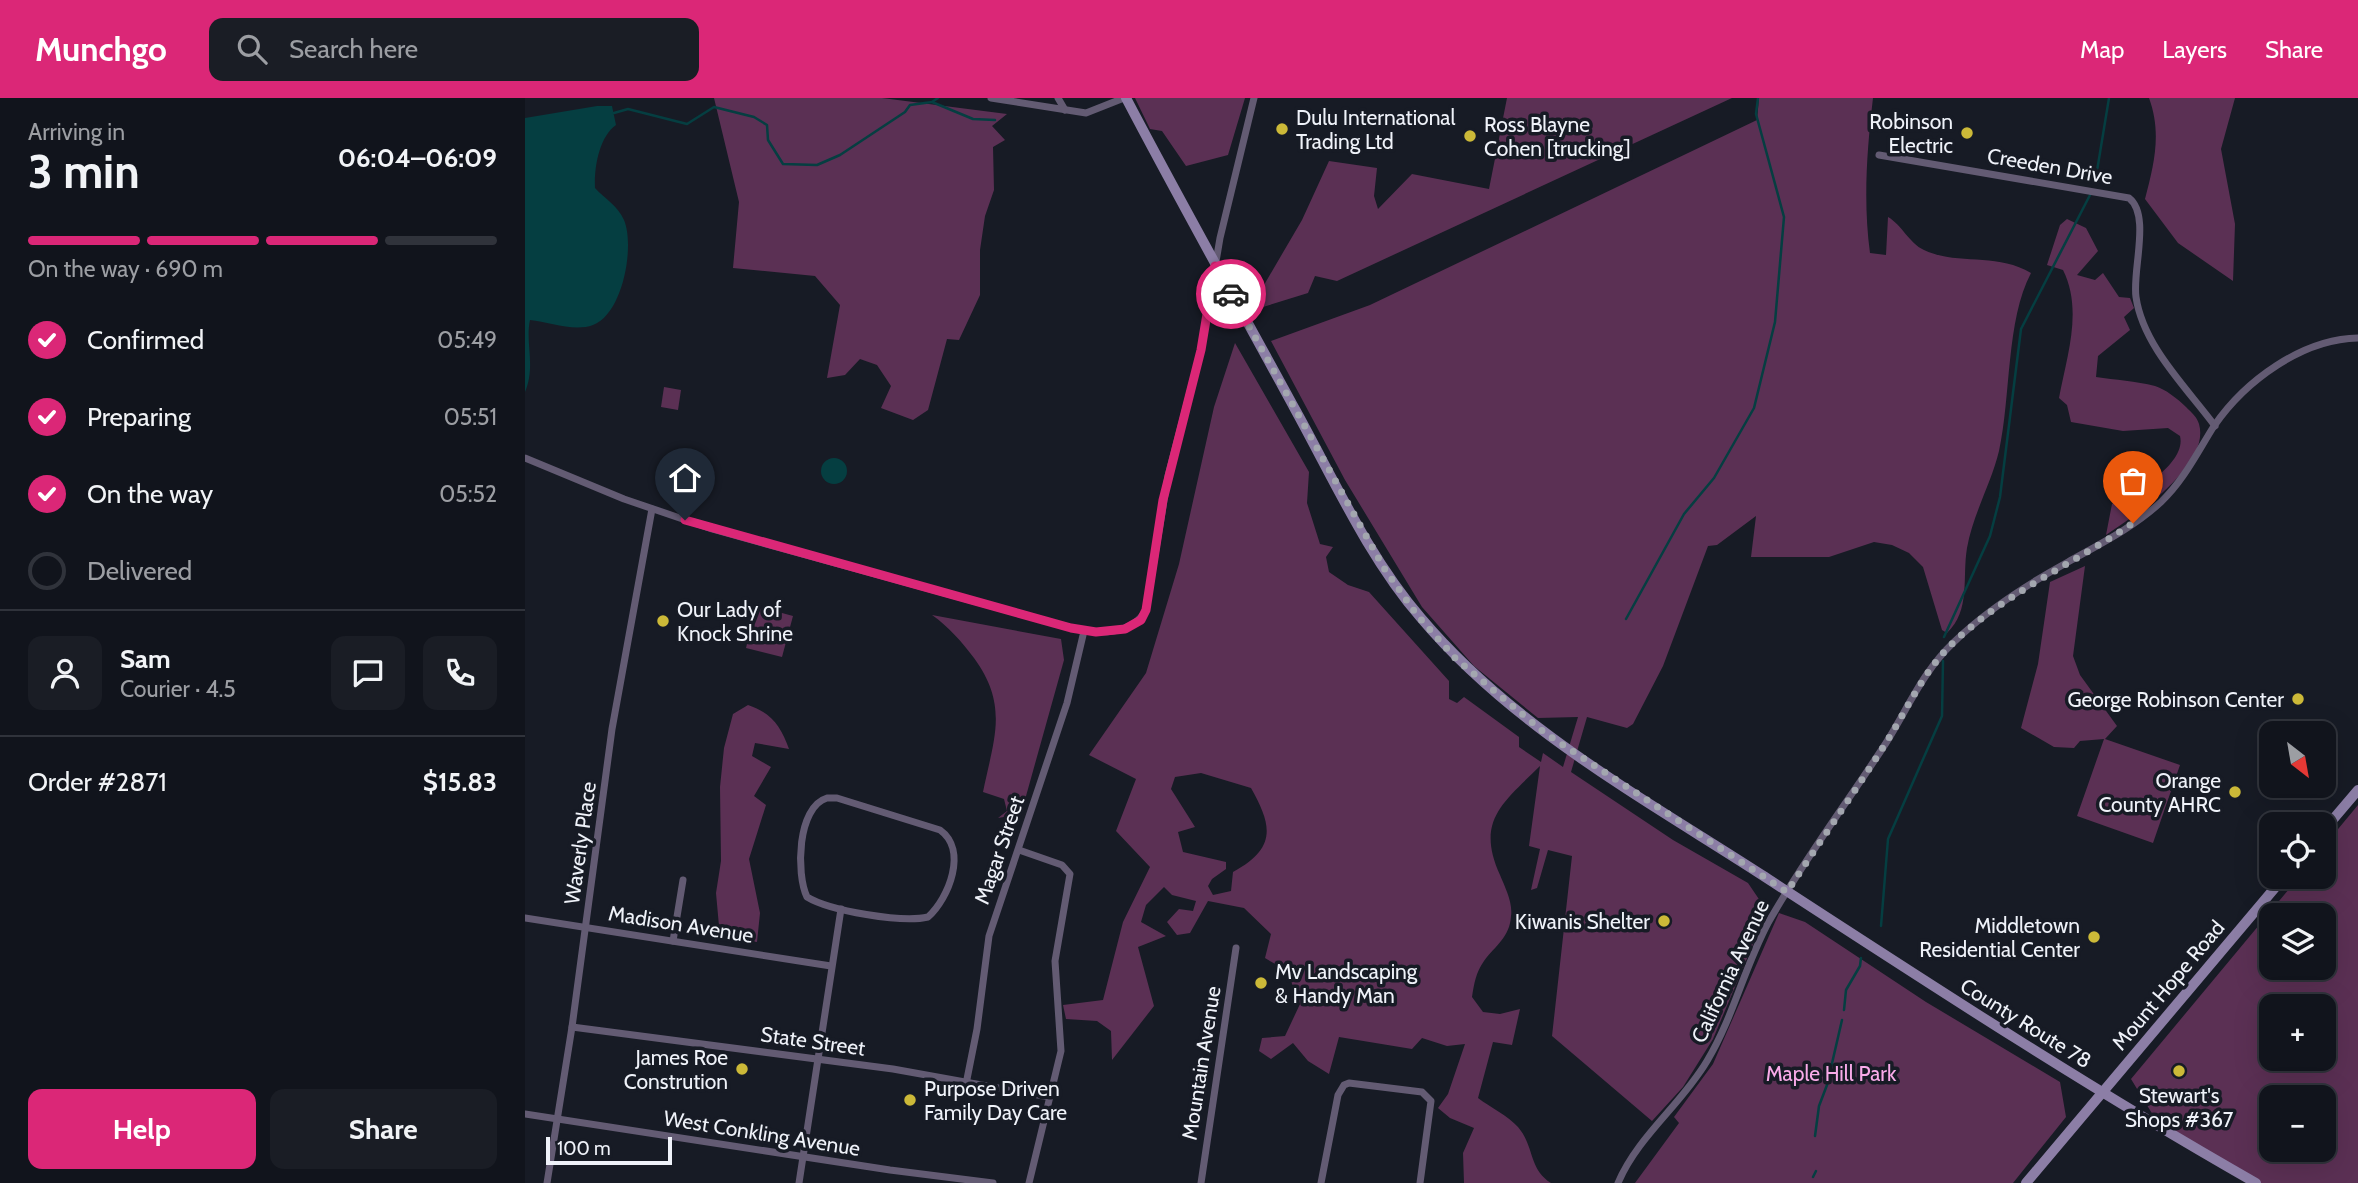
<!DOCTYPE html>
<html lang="en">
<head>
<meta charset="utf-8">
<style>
	body { margin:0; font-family:Cabin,sans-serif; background:#1a1d25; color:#f1f3f6; height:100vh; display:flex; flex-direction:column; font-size:26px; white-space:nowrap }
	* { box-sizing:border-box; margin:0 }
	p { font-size:23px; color:#9c9ea3 }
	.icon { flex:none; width:38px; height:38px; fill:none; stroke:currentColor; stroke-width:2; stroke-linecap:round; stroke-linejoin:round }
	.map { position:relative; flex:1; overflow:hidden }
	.side { display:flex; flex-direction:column; background:#11141c; width:525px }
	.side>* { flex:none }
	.needle { width:46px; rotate:149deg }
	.tools { position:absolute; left:1734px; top:623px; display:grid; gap:14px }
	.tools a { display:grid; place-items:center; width:77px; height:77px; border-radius:14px; background:#11141c; box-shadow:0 7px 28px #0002,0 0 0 2px #30333b; font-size:35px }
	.scale { position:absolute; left:21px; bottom:18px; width:126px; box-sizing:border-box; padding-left:7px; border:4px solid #eff2f9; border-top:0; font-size:19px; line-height:24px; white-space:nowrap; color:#eff2f9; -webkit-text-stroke:5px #171b25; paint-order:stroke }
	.pin { position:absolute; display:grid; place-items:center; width:60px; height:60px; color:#fff; margin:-72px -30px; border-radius:50% 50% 50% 0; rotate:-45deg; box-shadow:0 0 7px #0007 }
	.pin .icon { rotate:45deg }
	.courier { position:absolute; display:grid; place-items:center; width:70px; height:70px; margin:-35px; border:5px solid #db2777; border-radius:50%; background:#fff; color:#222; box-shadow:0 2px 9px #0007 }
	.head em { font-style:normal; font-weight:700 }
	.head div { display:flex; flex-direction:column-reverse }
	.head { display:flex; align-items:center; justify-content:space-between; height:119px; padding:0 28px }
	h1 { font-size:46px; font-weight:700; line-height:52px }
	.bar { display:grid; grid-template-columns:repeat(4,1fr); gap:10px 7px; align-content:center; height:84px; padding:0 28px }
	.bar i { height:9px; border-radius:5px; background:#30333b }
	.bar .on { background:#db2777 }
	.bar p { grid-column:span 4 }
	.line { display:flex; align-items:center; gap:18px; padding:0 28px; border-top:2px solid #30333b }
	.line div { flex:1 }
	.round { display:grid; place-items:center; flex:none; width:74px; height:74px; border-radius:14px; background:#1a1d25 }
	ol { padding:0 28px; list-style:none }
	li { display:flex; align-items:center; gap:21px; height:77px }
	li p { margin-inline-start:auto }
	li .icon { padding:7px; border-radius:50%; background:#db2777; color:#fff; stroke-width:4 }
	li:last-child { color:#9c9ea3 }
	li i { width:38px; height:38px; border:4px solid #30333b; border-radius:50% }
	.action { display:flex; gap:14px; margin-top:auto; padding:14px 28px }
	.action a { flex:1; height:80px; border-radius:14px; background:#db2777; color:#fff; font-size:28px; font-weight:700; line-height:80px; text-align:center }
	.action a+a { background:#1a1d25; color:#f1f3f6 }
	header { display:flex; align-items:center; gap:42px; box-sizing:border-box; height:98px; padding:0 35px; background:#db2777; color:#fff }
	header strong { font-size:33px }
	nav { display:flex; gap:38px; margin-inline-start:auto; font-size:24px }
	.search { width:490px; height:63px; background:#1a1d25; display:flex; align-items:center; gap:18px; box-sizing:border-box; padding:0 24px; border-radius:14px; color:#9c9ea3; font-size:26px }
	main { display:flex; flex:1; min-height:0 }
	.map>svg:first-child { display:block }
	.green { fill:#5b3054; fill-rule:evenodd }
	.water { fill:#053e41 }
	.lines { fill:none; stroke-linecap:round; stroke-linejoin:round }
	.stream { stroke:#053e41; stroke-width:2.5 }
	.street { stroke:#635b73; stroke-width:7 }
	.secondary { stroke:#8c7ea6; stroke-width:10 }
	.done { stroke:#a3a7af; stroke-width:7; stroke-dasharray:0 12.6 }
	.route { stroke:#db2777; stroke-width:9 }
	.poi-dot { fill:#ccb938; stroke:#171b25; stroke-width:2.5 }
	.labels { text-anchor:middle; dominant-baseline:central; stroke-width:7; stroke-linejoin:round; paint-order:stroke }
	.poi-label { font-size:21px; fill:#eff2f9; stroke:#171b25; text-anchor:end }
	.street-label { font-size:21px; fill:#eff2f9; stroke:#171b25 }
	.park-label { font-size:21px; fill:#f9abe9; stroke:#171b25 }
</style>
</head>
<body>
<header>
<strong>Munchgo</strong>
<div class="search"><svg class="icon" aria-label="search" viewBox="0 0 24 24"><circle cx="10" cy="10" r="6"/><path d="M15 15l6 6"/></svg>Search here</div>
<nav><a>Map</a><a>Layers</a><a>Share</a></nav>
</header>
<main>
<section class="side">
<div class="head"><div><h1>3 min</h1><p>Arriving in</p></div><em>06:04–06:09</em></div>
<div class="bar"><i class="on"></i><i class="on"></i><i class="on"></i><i></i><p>On the way · 690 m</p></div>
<ol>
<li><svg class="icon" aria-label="check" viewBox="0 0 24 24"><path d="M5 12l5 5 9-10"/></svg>Confirmed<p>05:49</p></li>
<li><svg class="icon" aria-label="check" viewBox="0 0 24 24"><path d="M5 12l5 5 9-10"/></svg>Preparing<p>05:51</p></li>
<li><svg class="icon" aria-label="check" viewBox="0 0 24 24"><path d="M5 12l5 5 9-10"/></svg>On the way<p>05:52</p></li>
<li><i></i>Delivered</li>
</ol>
<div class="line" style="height:126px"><a class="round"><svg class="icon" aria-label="person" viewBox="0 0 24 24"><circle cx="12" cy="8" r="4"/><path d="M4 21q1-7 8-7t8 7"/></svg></a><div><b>Sam</b><p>Courier · 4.5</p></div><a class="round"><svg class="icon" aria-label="chat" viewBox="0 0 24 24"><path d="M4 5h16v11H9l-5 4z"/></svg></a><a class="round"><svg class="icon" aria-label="phone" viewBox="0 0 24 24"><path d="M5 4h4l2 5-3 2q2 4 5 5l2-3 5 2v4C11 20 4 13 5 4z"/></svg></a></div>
<div class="line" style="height:91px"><div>Order #2871</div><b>$15.83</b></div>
<div class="action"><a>Help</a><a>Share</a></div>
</section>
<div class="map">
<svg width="1833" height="1085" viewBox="0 0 1833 1085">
	<rect width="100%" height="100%" fill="#171b25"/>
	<g class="green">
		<path d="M 189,0 L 357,0 L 482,16 L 467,28 L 480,42 L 468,49 L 469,92 L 460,118 L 455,152 L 455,197 L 434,242 L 422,241 L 403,312 L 388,322 L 356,310 L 366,288 L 352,267 L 335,261 L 320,277 L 302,280 L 315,207 L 290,178 L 208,170 L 214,104 Z"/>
		<path d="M 610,0 L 720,0 L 703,57 L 661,68 L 637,33 L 625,31 Z"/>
		<path d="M 982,0 L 1207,0 L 812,183 L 790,178 L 783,195 L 738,209 L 729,204 L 777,122 L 804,63 L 852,70 L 849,98 L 853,111 L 887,76 L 964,91 Z"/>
		<path d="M 1234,0 L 1348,0 C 1342,51 1338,104 1345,155 L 1361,157 L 1363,119 C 1377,127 1384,145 1399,152 C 1433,168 1471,154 1506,175 C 1481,222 1486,299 1474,353 C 1466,386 1448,416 1442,450 C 1437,480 1446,512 1422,535 L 1417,532 L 1398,469 L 1384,455 L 1367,447 L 1349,444 L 1304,459 L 1226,459 L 1231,418 L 1192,447 L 1183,448 L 1138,568 L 1108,626 L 1102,630 L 1062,619 L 1046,674 L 1148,742 L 1223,785 L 1242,813 L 1188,941 L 1158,989 L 1127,1023 L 1027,938 L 1047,758 L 1023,752 L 1012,790 L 1006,792 L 1015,751 L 1004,748 L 1015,668 C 979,704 950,722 975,777 C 980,789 988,805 986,818 C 985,839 970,848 959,863 C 951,874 949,886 947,899 L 958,914 L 975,916 L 995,911 L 987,947 L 968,944 L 953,1000 C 965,1009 983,1018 993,1029 C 1010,1049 1003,1070 1026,1085 L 939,1085 L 938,1055 L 949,1030 L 925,1020 L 913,1010 L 923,996 L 940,946 L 922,948 L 897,940 L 887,951 L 814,939 L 804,976 L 783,963 L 768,945 L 746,961 L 734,953 L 737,940 L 760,938 L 775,906 L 762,873 L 740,860 L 746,836 L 719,810 L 683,803 L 665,835 L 652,837 L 642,824 L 654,811 L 668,813 L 671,803 L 647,797 L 639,789 L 621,807 L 616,824 L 641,838 L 613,849 L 629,908 L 587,962 L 586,933 L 572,923 L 541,921 L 538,907 L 578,902 L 598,824 L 625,769 L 591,733 L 611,681 L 564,657 L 621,575 L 654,466 L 689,309 L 710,245 L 784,374 L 782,405 L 795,446 L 808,449 L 801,459 L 804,474 L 823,487 L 844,494 L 924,583 L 924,601 L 932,605 L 939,599 L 994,639 L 994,649 L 1016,664 L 1018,655 L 1038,669 L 1053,619 L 1013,620 L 949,568 L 897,509 L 820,382 L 746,243 L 845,207 L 1232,22 ZM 676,675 L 726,690 C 748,729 751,750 708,774 L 706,793 L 688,797 L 683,788 L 687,781 L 701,771 L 701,764 L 658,754 L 653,734 L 670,729 L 646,691 L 650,679 Z"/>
		<path d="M 1624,0 L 1710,0 L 1696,51 L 1710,126 L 1708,183 L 1653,145 L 1620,101 C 1629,67 1637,35 1624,0 Z"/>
		<path d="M 1542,121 L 1561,130 L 1573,153 L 1552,177 L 1570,182 L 1578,175 L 1594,199 L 1605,200 L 1609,210 L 1599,219 L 1605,232 L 1573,258 L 1571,279 C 1590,282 1611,283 1630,288 C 1640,291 1653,301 1661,309 C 1666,314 1672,319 1674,326 C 1686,367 1609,418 1581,437 L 1587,406 C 1608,397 1662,366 1655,338 L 1643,330 L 1598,333 L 1546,324 L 1542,307 L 1534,300 C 1542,258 1558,212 1538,172 L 1522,167 L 1535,127 Z"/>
		<path d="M 139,289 L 156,292 L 153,312 L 136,309 Z"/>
		<path d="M 1560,468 L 1548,558 L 1555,577 L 1592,628 L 1580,641 L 1655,667 L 1628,745 L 1552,718 L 1579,641 L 1555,643 L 1549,650 L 1529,649 L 1496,630 L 1513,566 L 1525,484 Z"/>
		<path d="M 231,508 L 268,518 L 257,559 L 221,550 Z"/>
		<path d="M 407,517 L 536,541 L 539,562 L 496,716 L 473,720 L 482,713 L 479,701 L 458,694 C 469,640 484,608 449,560 C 436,543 424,529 407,517 Z"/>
		<path d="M 223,607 C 247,615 256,629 264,651 L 230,645 L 227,658 L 246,669 L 229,698 L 241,707 L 224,761 L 235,815 L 232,844 L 195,839 L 191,795 L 196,763 L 195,689 L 199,650 L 208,616 Z"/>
		<path d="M 1833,707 L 1833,1085 L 1735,1085 L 1631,1022 L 1606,981 L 1774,779 L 1799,779 L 1799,748 ZM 1746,817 L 1799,817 L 1799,870 L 1746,870 ZM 1746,908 L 1799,908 L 1799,961 L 1746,961 ZM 1746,999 L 1799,999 L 1799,1052 L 1746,1052 Z"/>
		<path d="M 1254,815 L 1280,824 L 1401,904 L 1535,984 L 1541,1019 L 1488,1085 L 1110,1085 L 1154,1025 L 1149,1019 L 1188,966 Z"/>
	</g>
	<g class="water">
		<path d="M 72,8 L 87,8 L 91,27 C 74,39 69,70 70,90 C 79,100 93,108 99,122 C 110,148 98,216 68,227 C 49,234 24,224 5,222 C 0,245 11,268 0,294 L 0,20 Z"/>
		<circle cx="309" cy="373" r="13"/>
	</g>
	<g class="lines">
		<g class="stream">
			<path d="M 407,4 L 448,21 L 470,22"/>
			<path d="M 89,15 L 103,11 L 162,26 L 189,9 L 229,19 L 242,27 L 243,42 L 258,66 L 292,67 L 315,57 L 380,14 L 385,7 L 407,4 L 413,0"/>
			<path d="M 1570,85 L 1584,0"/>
			<path d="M 1101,521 L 1159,416 L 1189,380 L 1229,310 L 1250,224 L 1259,119 L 1231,16 L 1233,0"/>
			<path d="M 1419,539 L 1465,438 L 1475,399 L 1496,231 L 1565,97"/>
			<path d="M 1356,828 L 1363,741 L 1417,618 L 1418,563"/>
			<path d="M 1319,912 L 1321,892 L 1335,868 L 1336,860"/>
			<path d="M 1290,1038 L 1294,1008 L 1302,987 L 1317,922"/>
			<path d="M 1288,1079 L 1291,1073"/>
		</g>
		<g class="street">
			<path d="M 466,0 L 561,15 L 599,0"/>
			<path d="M 533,0 L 540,12"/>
			<path d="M 1354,57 L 1604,100 C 1626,117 1607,173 1611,199 C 1618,248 1662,290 1690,328"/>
			<path d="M 0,360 L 99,401 L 187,431 L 546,530 C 572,536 607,538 621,512 L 643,378 L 676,252 L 695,140 L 729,0"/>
			<path d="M 302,700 L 312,700 L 415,732 C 443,752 424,800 403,819 C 377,825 305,813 282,799 C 271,776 272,709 302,700 Z"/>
			<path d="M 494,752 L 537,767 L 545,776 L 530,863 L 536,953 L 504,1085"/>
			<path d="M 0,820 L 306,868"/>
			<path d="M 148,843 L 158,782"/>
			<path d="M 47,929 L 368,971 L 524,999"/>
			<path d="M 441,986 L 452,931 L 464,838 L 542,605 L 559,533"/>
			<path d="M 0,1016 L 365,1072 L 468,1085"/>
			<path d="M 22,1085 L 47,929 L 87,631 L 127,411"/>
			<path d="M 274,1085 L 316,811"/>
			<path d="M 676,1085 L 711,850"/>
			<path d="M 796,1085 L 813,997 L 819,987 L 824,985 L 897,994 L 906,1003 L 895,1085"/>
			<path d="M 1093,1085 C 1113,1038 1156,1007 1182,963 C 1208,920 1219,870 1243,825 C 1278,763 1322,705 1361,645 C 1383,610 1398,573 1429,544 C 1462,512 1503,486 1543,464 C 1575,446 1609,429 1636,404 C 1659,382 1672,355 1689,328 C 1720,283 1777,241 1833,240"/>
		</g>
		<g class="secondary">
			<path d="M 601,0 C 656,105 714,208 771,313 C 809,382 844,460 896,520 C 989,630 1118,700 1237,777 C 1400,883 1562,989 1731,1085"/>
			<path d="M 1799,732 L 1833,692"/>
			<path d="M 1501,1085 L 1759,779"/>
		</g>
	</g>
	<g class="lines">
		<path class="done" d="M 706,196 L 859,470 L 892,517 L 931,561 L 1020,635 L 1262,794 C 1295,743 1330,694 1362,643 C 1384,608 1400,570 1431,542 C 1484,493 1550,465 1608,425"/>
		<path class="route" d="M 160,422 L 546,530 L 571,534 L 600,531 L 616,522 L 621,512 L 638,402 L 676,252 L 690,168 L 706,196"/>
	</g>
	<g class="poi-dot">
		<circle cx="757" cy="31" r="7"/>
		<circle cx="1442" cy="35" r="7"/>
		<circle cx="945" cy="38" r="7"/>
		<circle cx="138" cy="523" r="7"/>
		<circle cx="1773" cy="601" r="7"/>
		<circle cx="1710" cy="694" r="7"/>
		<circle cx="1139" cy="823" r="7"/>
		<circle cx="1569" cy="839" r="7"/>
		<circle cx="736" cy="885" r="7"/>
		<circle cx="217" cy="971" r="7"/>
		<circle cx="1654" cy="973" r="7"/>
		<circle cx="385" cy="1002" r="7"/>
	</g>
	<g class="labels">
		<g class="poi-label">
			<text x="771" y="19" text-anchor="start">Dulu International<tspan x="771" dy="24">Trading Ltd</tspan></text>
			<text x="1428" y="23">Robinson<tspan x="1428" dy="24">Electric</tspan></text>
			<text x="959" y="26" text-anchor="start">Ross Blayne<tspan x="959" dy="24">Cohen [trucking]</tspan></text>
			<text x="152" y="511" text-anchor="start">Our Lady of<tspan x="152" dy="24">Knock Shrine</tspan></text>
			<text x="1759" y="601">George Robinson Center</text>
			<text x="1696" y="682">Orange<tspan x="1696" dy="24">County AHRC</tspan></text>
			<text x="1125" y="823">Kiwanis Shelter</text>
			<text x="1555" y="827">Middletown<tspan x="1555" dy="24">Residential Center</tspan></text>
			<text x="750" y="873" text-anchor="start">Mv Landscaping<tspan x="750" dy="24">&amp; Handy Man</tspan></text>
			<text x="203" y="959">James Roe<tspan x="203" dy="24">Constrution</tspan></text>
			<text x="399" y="990" text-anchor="start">Purpose Driven<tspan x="399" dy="24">Family Day Care</tspan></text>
			<text x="1654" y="997" text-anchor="middle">Stewart's<tspan x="1654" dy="24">Shops #367</tspan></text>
		</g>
		<g class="street-label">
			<text transform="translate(1525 68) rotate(10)">Creeden Drive</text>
			<text transform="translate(55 745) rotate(-82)">Waverly Place</text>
			<text transform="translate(474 752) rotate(-71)">Magar Street</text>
			<text transform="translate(156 826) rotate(9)">Madison Avenue</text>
			<text transform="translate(1205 873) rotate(-65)">California Avenue</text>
			<text transform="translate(1643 887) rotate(-50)">Mount Hope Road</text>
			<text transform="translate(1501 925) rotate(32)">County Route 78</text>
			<text transform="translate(288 943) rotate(8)">State Street</text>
			<text transform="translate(676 965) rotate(-81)">Mountain Avenue</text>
			<text transform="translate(237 1035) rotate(9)">West Conkling Avenue</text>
		</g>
		<g class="park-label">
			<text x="1306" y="975">Maple Hill Park</text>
		</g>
	</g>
</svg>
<div class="tools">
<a><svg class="needle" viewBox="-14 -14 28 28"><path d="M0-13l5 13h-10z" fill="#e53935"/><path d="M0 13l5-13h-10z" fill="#9c9ea3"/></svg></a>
<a><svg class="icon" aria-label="locate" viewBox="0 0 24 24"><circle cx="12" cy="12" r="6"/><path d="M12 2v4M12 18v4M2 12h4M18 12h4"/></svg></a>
<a><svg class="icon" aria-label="layers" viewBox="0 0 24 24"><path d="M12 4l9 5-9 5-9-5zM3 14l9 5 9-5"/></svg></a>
<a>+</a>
<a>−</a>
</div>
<div class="scale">100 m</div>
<div class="pin" style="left:1608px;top:425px;background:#ea580c"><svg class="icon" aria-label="bag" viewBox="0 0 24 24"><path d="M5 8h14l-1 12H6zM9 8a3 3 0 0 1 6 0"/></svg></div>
<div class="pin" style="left:160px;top:422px;background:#1f2937"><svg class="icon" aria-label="home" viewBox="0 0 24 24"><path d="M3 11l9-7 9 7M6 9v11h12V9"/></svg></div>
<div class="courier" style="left:706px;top:196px"><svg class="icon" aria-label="car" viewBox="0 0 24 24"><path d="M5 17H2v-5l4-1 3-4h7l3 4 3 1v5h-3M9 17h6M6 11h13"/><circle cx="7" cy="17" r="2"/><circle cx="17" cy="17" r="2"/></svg></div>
</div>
</main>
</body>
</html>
